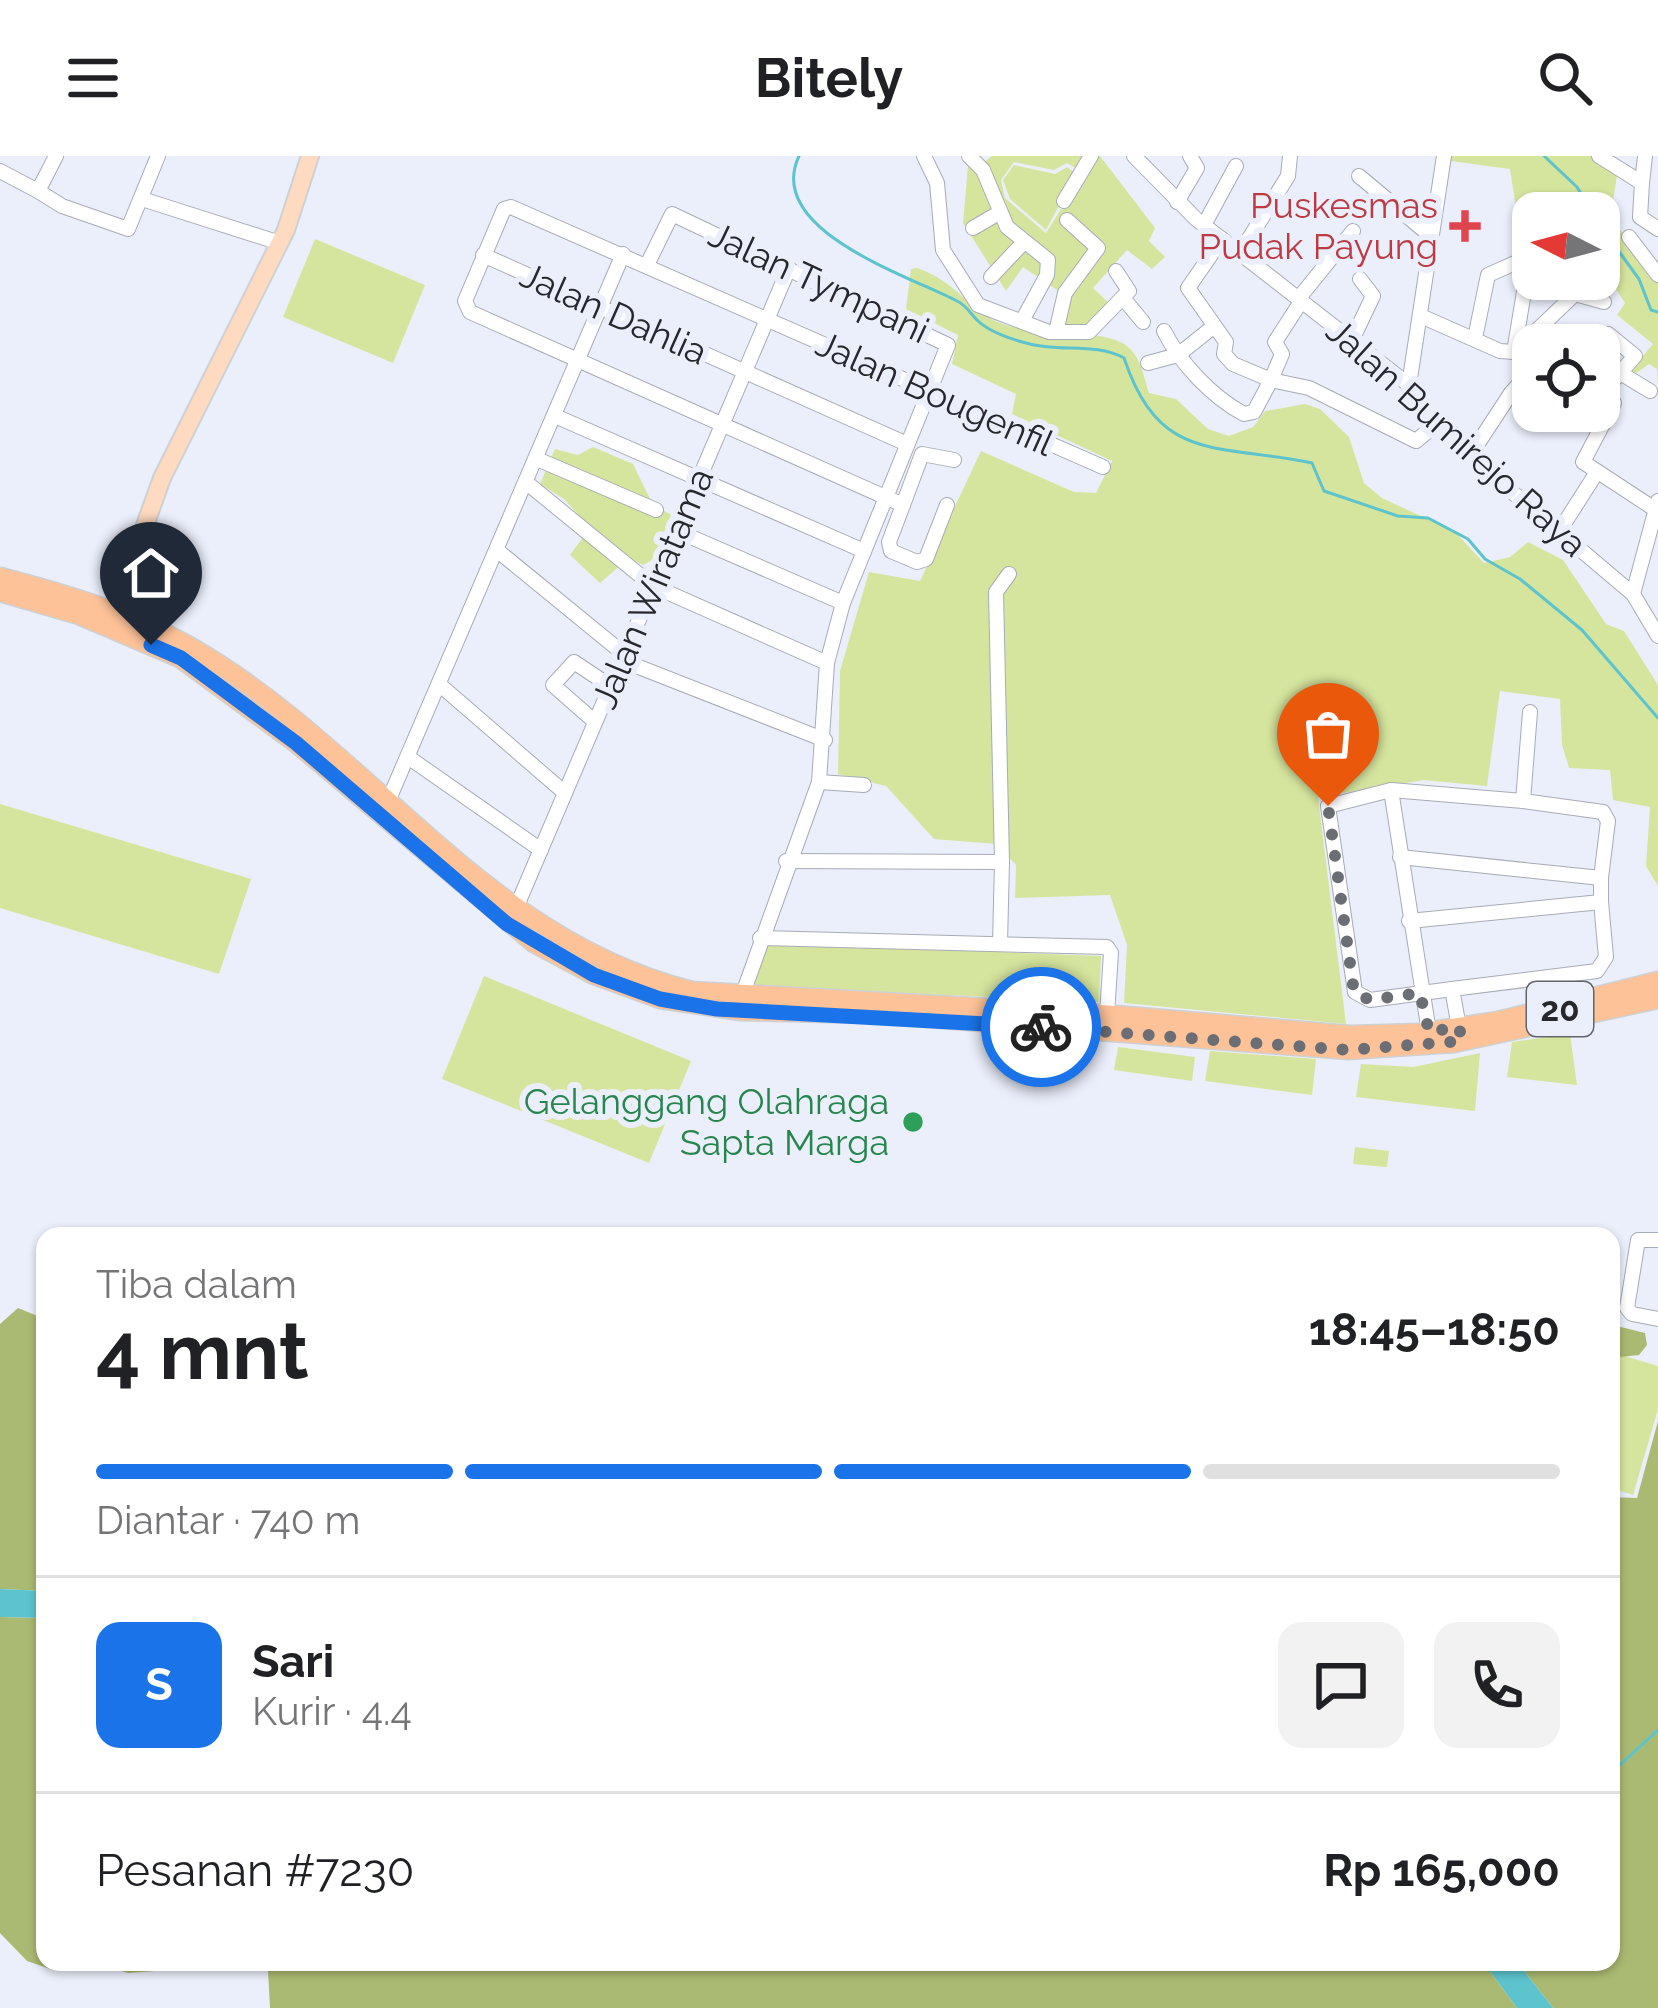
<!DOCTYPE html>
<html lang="id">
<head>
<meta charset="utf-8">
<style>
	body { margin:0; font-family:Raleway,sans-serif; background:#f2f2f2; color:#202124; height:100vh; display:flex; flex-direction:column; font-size:45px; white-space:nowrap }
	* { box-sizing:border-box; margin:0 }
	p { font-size:39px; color:#757577 }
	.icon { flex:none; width:66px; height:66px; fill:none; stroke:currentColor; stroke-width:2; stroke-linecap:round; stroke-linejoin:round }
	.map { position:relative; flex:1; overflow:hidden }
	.details { position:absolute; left:36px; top:1071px; width:1584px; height:744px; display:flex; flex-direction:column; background:#fff; border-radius:24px; box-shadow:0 3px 9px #0004 }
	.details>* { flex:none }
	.needle { width:78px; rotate:276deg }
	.fabs { position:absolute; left:1512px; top:36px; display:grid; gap:24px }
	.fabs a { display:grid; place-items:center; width:108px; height:108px; border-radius:24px; background:#fff; box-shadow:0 3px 9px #0004; font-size:60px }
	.pin { position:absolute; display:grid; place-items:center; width:102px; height:102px; color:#fff; margin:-123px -51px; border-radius:50% 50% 50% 0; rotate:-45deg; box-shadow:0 0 12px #0007 }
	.pin .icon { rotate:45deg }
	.courier { position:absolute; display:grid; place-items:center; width:120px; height:120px; margin:-60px; border:9px solid #1a73e8; border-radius:50%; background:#fff; color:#222; box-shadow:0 3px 15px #0007 }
	.head em { font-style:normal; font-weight:700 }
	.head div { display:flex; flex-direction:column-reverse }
	.head { display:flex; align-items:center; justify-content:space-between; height:204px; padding:0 60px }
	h1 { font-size:78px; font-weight:700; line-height:90px }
	.bar { display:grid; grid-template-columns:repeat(4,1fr); gap:18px 12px; align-content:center; height:144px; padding:0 60px }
	.bar i { height:15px; border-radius:9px; background:#e0e0e0 }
	.bar .on { background:#1a73e8 }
	.bar p { grid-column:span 4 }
	.line { display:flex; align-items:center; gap:30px; padding:0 60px; border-top:3px solid #e0e0e0 }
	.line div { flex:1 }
	.round { display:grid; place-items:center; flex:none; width:126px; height:126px; border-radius:24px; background:#f2f2f2 }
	header { display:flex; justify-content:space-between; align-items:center; height:156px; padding:0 60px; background:#fff; font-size:54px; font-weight:700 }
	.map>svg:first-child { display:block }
	.green { fill:#d6e59e }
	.forest { fill:#abba72 }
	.water { fill:#5dc4cd }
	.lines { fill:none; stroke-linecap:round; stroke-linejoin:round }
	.stream { stroke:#5dc4cd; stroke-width:3 }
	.minor-casing { stroke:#a7abb6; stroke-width:16 }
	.major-casing { stroke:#cfd0d1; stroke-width:20 }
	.highway-casing { stroke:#cfd0d1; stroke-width:21 }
	.minor { stroke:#fff; stroke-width:14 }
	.major { stroke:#fedac1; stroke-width:16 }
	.highway { stroke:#fdc297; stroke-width:18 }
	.done { stroke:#6c6e75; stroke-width:12; stroke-dasharray:0 21.6 }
	.route { stroke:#1a73e8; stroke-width:15 }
	.health-dot { fill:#e0444e; stroke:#ebeffb; stroke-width:4.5 }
	.leisure-dot { fill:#2e9e5b; stroke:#ebeffb; stroke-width:4.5 }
	.labels { text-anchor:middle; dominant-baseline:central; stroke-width:12; stroke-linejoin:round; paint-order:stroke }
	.shield { fill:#ebeffb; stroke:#62646b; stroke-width:3 }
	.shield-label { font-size:33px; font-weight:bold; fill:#27282d }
	.health-label { font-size:36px; fill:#be3a42; stroke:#ebeffb; text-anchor:end }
	.street-label { font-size:36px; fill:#27282d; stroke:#ebeffb }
	.leisure-label { font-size:36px; fill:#27864d; stroke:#ebeffb; text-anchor:end }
</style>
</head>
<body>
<header><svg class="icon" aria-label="menu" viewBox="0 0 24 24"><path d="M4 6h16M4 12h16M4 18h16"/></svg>Bitely<svg class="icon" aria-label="search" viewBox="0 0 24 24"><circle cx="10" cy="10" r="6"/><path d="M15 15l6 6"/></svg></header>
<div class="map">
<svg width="1658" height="1852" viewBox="0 0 1658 1852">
	<rect width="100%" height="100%" fill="#ebeffb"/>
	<g class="green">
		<path d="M 992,0 L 1085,0 L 1077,13 L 1067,7 L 1054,14 L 1014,6 L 1001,24 L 1005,42 L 1046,77 L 1094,0 L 1100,0 L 1155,72 L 1149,85 L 1165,101 L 1152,113 L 1127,94 L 1093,132 L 1111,149 L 1094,171 L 1055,169 L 1063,138 L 1023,111 L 1006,135 L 963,67 L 968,9 L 979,10 Z"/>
		<path d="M 1451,0 L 1599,0 L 1617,20 L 1610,62 L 1658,120 L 1658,231 L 1657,213 L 1649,208 L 1617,231 L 1653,188 L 1617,159 L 1625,147 L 1599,107 L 1599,57 L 1533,57 L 1533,69 L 1526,71 L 1518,65 L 1510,13 L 1451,5 Z"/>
		<path d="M 1014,9 L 1055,18 L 1067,11 L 1076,18 L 1046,74 L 1010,43 L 1003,24 Z"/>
		<path d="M 315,83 L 425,129 L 393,207 L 283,161 Z"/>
		<path d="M 917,112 C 957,125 970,157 1003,168 C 1036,180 1101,173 1124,188 C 1141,199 1143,219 1149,237 L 1176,243 L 1208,273 L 1229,280 L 1253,271 L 1265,255 L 1305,248 L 1320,253 L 1349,281 L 1364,327 L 1382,342 L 1455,376 L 1484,407 L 1510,401 L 1528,386 L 1563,404 L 1606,468 L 1624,475 L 1658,529 L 1658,730 L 1646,710 L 1650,651 L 1613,644 L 1610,614 L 1569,612 L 1562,589 L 1560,543 L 1500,535 L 1487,630 L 1424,624 L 1318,641 L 1346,868 L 1124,847 L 1127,789 L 1110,739 L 1015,742 L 1016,709 L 996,688 L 934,683 L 886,630 L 838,618 L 840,515 L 869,416 L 920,425 L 981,295 L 1074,336 L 1096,337 L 1112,305 L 1012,258 L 1016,238 L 952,208 L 958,179 L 906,153 L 911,113 Z"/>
		<path d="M 593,291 L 633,308 L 652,347 L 671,359 L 667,379 L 654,403 L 643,409 L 629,402 L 600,427 L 570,399 L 590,372 L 564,343 L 540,328 L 555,293 L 578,299 Z"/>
		<path d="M 0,648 L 251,723 L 219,818 L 0,752 Z"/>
		<path d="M 768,787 L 1101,800 L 1099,846 L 753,830 Z"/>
		<path d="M 484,820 L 691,905 L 649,1007 L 442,923 Z"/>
		<path d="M 1570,878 L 1577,929 L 1507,921 L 1512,886 Z"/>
		<path d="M 1118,891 L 1195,901 L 1192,925 L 1114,914 Z"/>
		<path d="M 1210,895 L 1316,903 L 1312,939 L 1205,925 Z"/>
		<path d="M 1480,897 L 1475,955 L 1356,941 L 1361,908 L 1413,911 Z"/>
		<path d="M 1355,991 L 1389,995 L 1387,1011 L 1353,1008 Z"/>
		<path d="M 1618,1198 L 1658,1210 L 1658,1253 L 1633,1339 L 1611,1332 L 1611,1221 Z"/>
	</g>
	<g class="forest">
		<path d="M 18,1152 L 45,1163 L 45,1435 L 0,1433 L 0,1168 Z"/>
		<path d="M 1621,1171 L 1645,1177 L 1647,1189 L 1639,1199 L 1611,1202 L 1611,1172 Z"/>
		<path d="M 1658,1265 L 1658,1852 L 1553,1852 L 1517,1806 L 1611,1806 L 1611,1341 L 1637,1342 Z"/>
		<path d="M 0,1461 L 45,1462 L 45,1806 L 68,1806 L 53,1814 L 27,1805 L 0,1777 Z"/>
		<path d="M 94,1806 L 175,1806 L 168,1814 L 128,1817 Z"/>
		<path d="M 259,1806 L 1483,1806 L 1517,1852 L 270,1852 L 268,1815 Z"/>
	</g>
	<g class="water">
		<path d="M 0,1433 L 45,1435 L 45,1462 L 0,1461 Z"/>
		<path d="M 1483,1806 L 1517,1806 L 1553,1852 L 1517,1852 Z"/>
	</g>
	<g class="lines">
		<g class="stream">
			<path d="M 799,0 C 764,74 907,119 957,145 C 966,149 970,157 977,164 C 988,175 1011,183 1026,187 C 1060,197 1094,186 1124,202 C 1160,309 1218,287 1312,307 L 1324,335 L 1398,360 L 1428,362 L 1468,383 L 1485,403 L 1520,423 L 1582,474 L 1658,562"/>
			<path d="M 1544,0 L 1577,31 L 1593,57"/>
			<path d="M 1599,68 L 1639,123 L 1651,154 L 1658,156"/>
			<path d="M 1611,1617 L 1658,1574"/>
		</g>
		<g class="minor-casing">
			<g id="minor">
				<path d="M 924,0 L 937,27 L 943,94 L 978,149 L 1049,176 L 1089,176 L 1129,135 L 1116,115"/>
				<path d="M 969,0 L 983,14 L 1007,71 L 1048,104 L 1047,119 L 1023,163"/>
				<path d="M 1134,0 L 1196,63 L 1409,229 L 1418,254 L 1434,270 L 1633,438 L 1658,480"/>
				<path d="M 1599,0 L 1642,27 L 1645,0"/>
				<path d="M 0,15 L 38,35 L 56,0"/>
				<path d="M 1359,20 L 1432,81"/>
				<path d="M 1642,27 L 1640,61 L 1658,73"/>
				<path d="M 38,35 L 62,50 L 128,73 L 158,0"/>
				<path d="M 142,43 L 280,87"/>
				<path d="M 1064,45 L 1091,0"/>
				<path d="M 1177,46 L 1197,12 L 1190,0"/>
				<path d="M 1204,69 L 1236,10"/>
				<path d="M 973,72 L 997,58"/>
				<path d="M 1629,81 L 1658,119"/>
				<path d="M 1222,83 L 1188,132 L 1226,186 L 1224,198 L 1233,208 L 1271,224 L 1282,198 L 1275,186 L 1302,144"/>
				<path d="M 1240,97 L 1288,20 L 1290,0"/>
				<path d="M 483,99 L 907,288"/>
				<path d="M 647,109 L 672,58 L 948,189 L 843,447 L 827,507 L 819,626 L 742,840"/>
				<path d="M 991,121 L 1024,86"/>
				<path d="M 1123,142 L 1143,166"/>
				<path d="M 1299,142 L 1353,75"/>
				<path d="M 1423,161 L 1500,195 L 1514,196 L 1575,138 L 1604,146"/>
				<path d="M 1164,175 C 1180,207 1212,241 1244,258 L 1254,256 L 1271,224 L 1309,232 L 1416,285 L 1434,270"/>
				<path d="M 1056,176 L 1065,137 L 1098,92 L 1067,64"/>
				<path d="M 1475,182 L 1488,119 L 1533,99"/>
				<path d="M 1352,184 L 1373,140 L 1360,123"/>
				<path d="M 1594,189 L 1608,178 L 1635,200 L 1604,235"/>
				<path d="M 1514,196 L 1530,100"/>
				<path d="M 1148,207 L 1178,199 L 1213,171"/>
				<path d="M 1622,218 L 1650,235"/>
				<path d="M 1409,229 L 1444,0"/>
				<path d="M 1511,237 L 1533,212"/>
				<path d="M 1614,247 L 1583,306 L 1653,352"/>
				<path d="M 555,260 L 864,395"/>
				<path d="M 1469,301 L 1511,237 L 1527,250 L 1533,248"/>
				<path d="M 537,303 L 656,354"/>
				<path d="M 527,327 L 653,430 L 827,507"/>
				<path d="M 903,349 L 922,298 L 954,304"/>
				<path d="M 947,349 L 926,403 L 917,406 L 891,395 L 889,386 L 903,349 L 470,156 L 465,145 L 504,53 L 511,51 L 1103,311"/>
				<path d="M 1560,374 L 1597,316"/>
				<path d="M 677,375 L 843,447"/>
				<path d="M 498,395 L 624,498"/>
				<path d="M 1633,438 L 1658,345"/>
				<path d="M 621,504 L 825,584"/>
				<path d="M 440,529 L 565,637"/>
				<path d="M 594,565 L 553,529 L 574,506 L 610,530"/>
				<path d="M 408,601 L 541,694"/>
				<path d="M 819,626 L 864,629"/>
				<path d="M 1391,634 L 1328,650 L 1355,836 L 1370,844 L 1452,833 L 1459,871"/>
				<path d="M 386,650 L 623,98"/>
				<path d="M 1400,701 L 1601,722 L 1608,665 L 1603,656 L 1523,645"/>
				<path d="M 786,705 L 1002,706 L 1000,787"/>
				<path d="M 1002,706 L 996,436 L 1009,418"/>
				<path d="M 516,752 L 789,112"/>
				<path d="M 1409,765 L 1601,746 L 1601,722"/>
				<path d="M 760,782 L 1107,791 L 1111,797 L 1107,858"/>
				<path d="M 1452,833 L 1597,815 L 1606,801 L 1601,746"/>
				<path d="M 1429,876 L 1391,634 L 1523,645 L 1530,556"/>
				<path d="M 1658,1084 L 1638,1084 L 1627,1152 L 1632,1158 L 1658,1163"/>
			</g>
		</g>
		<g class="major-casing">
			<path id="major" d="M 111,464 L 162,322 L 286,74 L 310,0"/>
		</g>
		<g class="highway-casing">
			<g id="highway">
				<path d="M 0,421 C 65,438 130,457 189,490 C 370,593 481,783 692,835 L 1116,859 L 1350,879 L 1419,877 L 1498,865 L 1658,825"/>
				<path d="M 0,436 L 79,459 L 180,502 L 296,587 L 534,787 L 594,819 L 660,843 L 741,855 L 877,858 L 1348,894 L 1454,887 L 1658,843"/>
			</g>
		</g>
		<use href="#minor" class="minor"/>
		<use href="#major" class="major"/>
		<use href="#highway" class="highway"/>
	</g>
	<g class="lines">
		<path class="done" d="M 1041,871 L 1348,894 L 1462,885 L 1459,871 L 1429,876 L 1420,837 L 1370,844 L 1354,836 L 1328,650"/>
		<path class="route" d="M 151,489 L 181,502 L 296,587 L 507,768 L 594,819 L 660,843 L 717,853 L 1041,871"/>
	</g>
	<path class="health-dot" d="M1459 52h12v12h12v12h-12v12h-12v-12h-12v-12h12z"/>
	<circle class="leisure-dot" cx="913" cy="966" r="12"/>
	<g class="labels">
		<rect class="shield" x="1527" y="826" width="66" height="54" rx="9"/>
		<g class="shield-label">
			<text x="1560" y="853">20</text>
		</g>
		<g class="health-label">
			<text x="1438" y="49">Puskesmas<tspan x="1438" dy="41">Pudak Payung</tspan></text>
		</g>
		<g class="street-label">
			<text transform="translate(819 126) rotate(25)">Jalan Tympani</text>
			<text transform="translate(614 157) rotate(24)">Jalan Dahlia</text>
			<text transform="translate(935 237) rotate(24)">Jalan Bougenfil</text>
			<text transform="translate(1457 281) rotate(42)">Jalan Bumirejo Raya</text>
			<text transform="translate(652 432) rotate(-67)">Jalan Wiratama</text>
		</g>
		<g class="leisure-label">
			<text x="889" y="945">Gelanggang Olahraga<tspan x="889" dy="41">Sapta Marga</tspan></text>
		</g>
	</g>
</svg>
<div class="fabs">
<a><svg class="needle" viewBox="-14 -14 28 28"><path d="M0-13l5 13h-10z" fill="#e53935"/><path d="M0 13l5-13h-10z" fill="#757577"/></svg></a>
<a><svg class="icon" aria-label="locate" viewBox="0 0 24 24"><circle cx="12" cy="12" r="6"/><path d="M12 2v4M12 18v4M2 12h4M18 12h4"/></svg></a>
</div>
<div class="pin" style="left:1328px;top:650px;background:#ea580c"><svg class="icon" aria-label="bag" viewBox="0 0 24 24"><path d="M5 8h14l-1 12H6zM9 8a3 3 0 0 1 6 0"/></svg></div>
<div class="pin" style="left:151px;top:489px;background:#1f2937"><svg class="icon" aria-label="home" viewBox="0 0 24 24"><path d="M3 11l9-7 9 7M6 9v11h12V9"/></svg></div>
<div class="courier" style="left:1041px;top:871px"><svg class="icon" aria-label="bike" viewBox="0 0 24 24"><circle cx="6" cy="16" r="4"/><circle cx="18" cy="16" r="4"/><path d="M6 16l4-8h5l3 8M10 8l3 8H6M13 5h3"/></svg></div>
<section class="details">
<div class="head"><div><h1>4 mnt</h1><p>Tiba dalam</p></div><em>18:45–18:50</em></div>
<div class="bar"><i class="on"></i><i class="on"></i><i class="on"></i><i></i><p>Diantar · 740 m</p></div>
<div class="line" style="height:216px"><b class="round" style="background:#1a73e8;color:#fff">S</b><div><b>Sari</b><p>Kurir · 4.4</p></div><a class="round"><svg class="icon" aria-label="chat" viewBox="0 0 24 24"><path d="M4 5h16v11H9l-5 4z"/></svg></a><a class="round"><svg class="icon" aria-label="phone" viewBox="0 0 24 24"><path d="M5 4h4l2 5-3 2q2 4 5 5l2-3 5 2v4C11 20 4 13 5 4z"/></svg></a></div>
<div class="line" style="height:156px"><div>Pesanan #7230</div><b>Rp 165,000</b></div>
</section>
</div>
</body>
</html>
